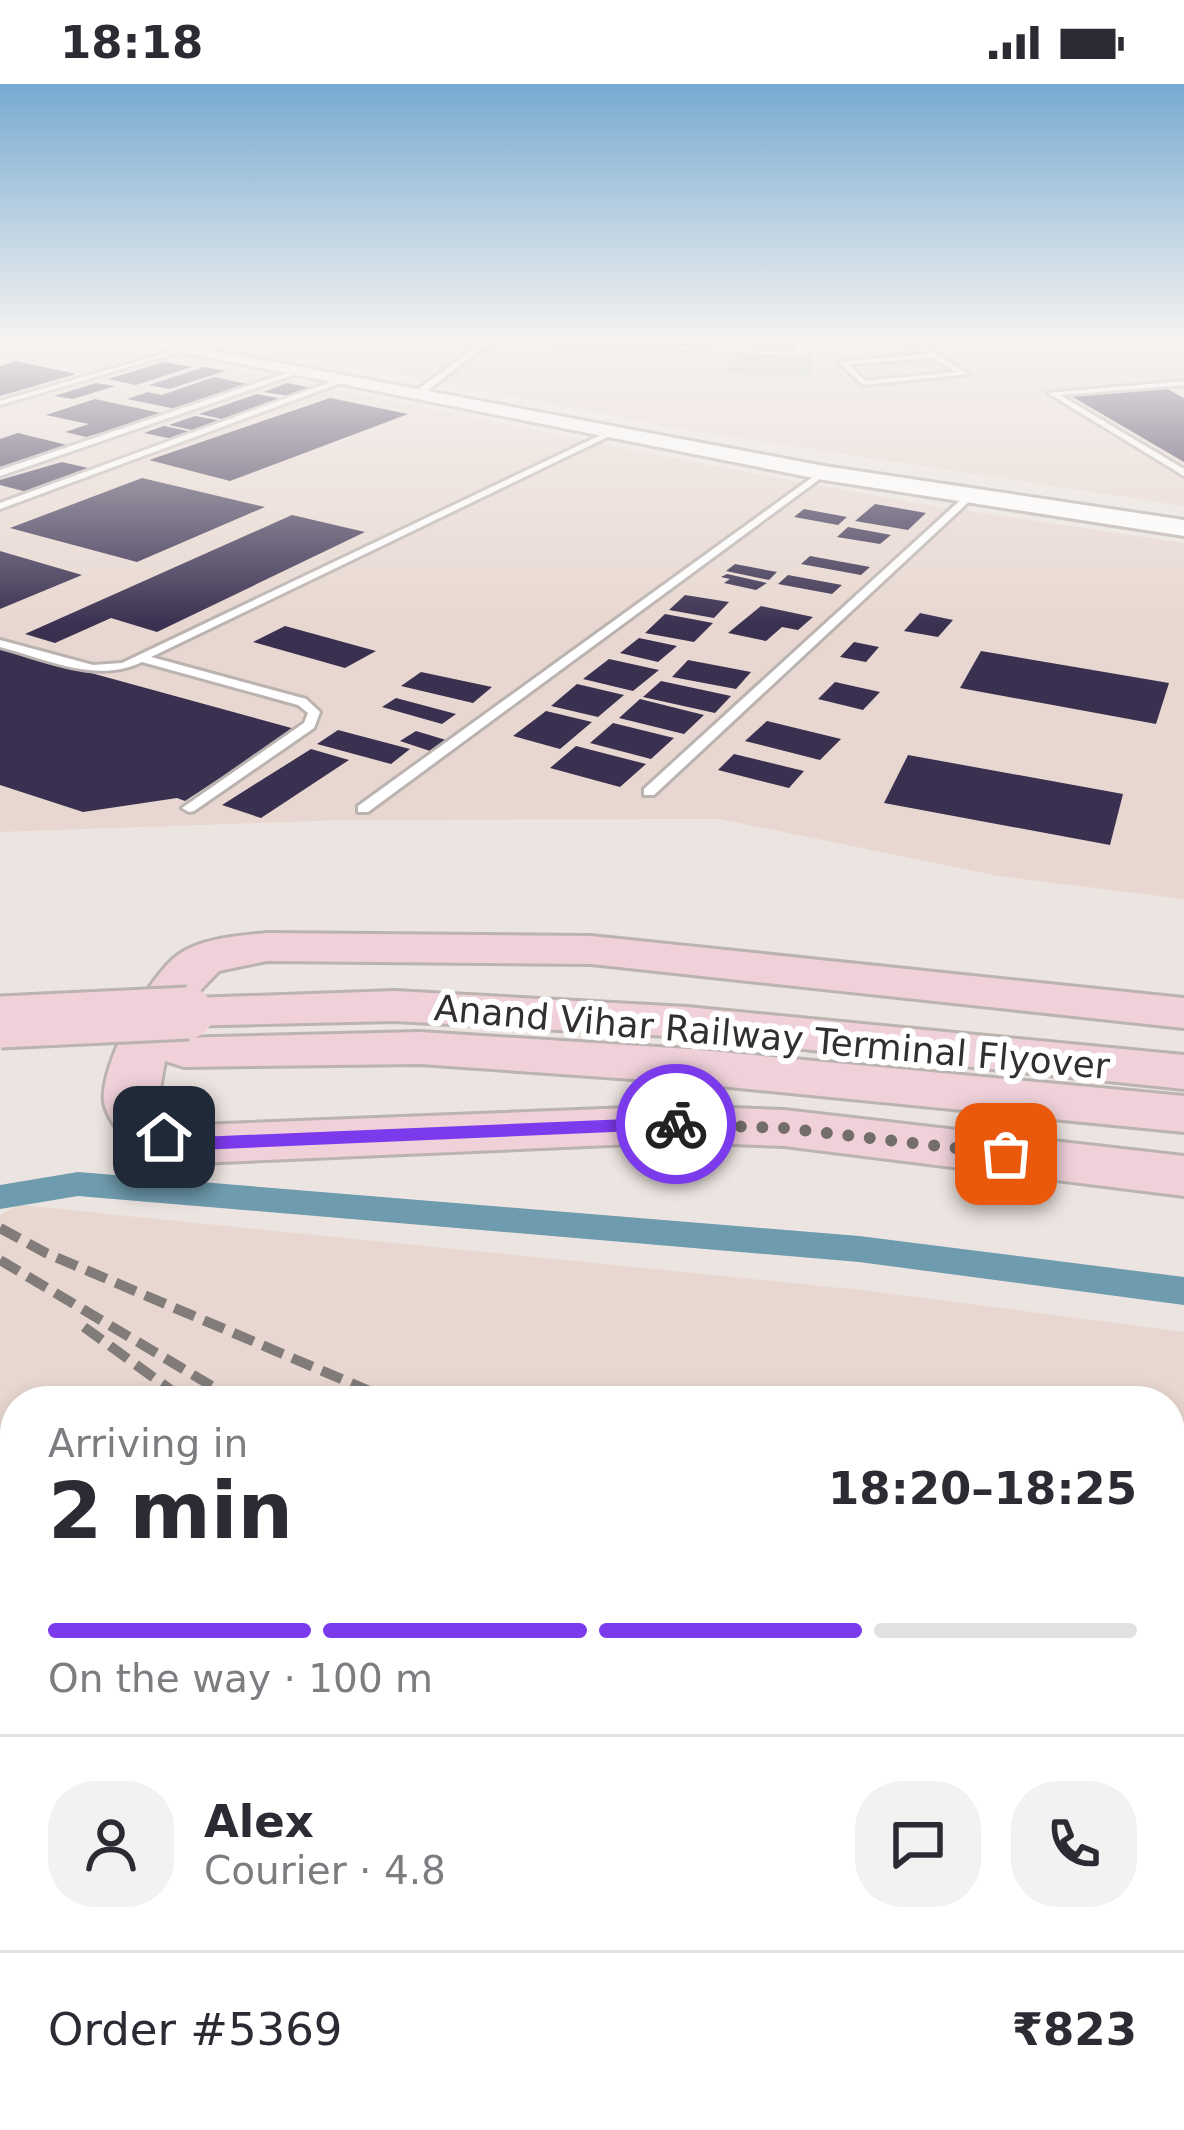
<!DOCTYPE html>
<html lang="en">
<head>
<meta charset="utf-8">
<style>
	body { margin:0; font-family:"DejaVu Sans",sans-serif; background:#f2f2f3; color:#2b2b33; height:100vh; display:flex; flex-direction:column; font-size:45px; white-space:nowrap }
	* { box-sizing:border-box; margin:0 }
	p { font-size:39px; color:#7c7c81 }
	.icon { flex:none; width:66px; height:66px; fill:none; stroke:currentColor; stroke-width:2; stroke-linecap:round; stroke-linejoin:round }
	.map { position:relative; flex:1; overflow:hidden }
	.drawer { position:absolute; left:0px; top:1302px; width:1185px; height:744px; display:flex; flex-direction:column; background:#fff; border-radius:48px 48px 0 0; box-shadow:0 6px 18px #0003 }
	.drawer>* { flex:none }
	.pin { position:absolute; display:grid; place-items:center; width:102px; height:102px; color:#fff; margin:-51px; border-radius:24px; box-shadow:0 6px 18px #0006 }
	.courier { position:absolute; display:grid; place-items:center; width:120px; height:120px; margin:-60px; border:9px solid #7c3aed; border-radius:50%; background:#fff; color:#222; box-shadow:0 3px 15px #0007 }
	.head em { font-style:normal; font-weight:600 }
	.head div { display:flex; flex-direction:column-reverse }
	.head { display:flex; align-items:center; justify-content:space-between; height:204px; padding:0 48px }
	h1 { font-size:78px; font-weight:600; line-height:90px }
	.bar { display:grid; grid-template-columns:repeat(4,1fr); gap:18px 12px; align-content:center; height:144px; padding:0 48px }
	.bar i { height:15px; border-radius:9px; background:#e1e1e2 }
	.bar .active { background:#7c3aed }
	.bar p { grid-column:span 4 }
	.line { display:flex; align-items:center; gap:30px; padding:0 48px; border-top:3px solid #e1e1e2 }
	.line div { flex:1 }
	.round { display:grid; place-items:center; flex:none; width:126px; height:126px; border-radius:48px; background:#f2f2f3 }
	.status { display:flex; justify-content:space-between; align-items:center; height:84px; padding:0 60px; background:#fff; direction:ltr }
	.status svg { height:33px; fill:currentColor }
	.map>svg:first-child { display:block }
	.built { fill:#e8d7d0; fill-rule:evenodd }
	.green { fill:#bdc5ac }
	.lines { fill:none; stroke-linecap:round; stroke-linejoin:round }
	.canal { fill:#6e9bae; fill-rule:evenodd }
	.building { fill:#3a3050 }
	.service-casing { stroke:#bbb3b0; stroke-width:6 }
	.tertiary-casing { stroke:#bbb3b0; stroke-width:6 }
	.secondary-casing { stroke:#bbb3b0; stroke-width:6 }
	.service { fill:#fff; fill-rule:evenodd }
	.tertiary { fill:#fff; fill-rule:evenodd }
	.secondary { fill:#f0d1da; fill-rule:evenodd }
	.rail-far1 { stroke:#817c79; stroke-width:10; stroke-dasharray:22 10; stroke-linecap:butt }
	.rail { stroke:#817c79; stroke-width:15; stroke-dasharray:28 15; stroke-linecap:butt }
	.secondary-bridge-casing { stroke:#bbb3b0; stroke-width:57; stroke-linecap:butt }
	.secondary-bridge { stroke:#f0d1da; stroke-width:51 }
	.route { fill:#7c3aed }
	.done { stroke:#736e6c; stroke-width:12; stroke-dasharray:0 21.6 }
	.labels { text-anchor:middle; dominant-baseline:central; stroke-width:12; stroke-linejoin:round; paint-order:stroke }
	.street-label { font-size:36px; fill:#322f2e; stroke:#fff }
</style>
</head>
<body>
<div class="status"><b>18:18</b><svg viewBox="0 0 49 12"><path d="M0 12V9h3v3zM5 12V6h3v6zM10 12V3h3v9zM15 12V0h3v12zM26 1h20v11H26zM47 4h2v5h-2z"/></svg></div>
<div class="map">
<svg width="1184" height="2046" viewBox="0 0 1184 2046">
	<rect width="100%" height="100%" fill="#ece4e0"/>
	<g class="built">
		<path d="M 0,256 L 90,256 L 708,381 L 916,419 L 1184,459 L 1184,815 L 998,792 L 720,735 L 344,736 L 0,748 Z"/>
		<path d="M 218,256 L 1184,256 L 1184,422 L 693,347 Z"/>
		<path d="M 20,1121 L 870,1207 L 1184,1248 L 1184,2046 L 0,2046 L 0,1131 ZM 15,1317 L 1170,1317 L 1170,2031 L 15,2031 Z"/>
	</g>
	<path class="green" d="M 733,269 L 813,273 L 810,292 L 727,289 Z"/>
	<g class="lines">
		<path class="canal" d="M 78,1088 L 859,1152 L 1184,1193 L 1184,1221 L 859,1178 L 78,1112 L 0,1125 L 0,1101 Z"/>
	</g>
	<g class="building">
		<path d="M 16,277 L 76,290 L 0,312 L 0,282 Z"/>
		<path d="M 164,278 L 192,283 L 136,301 L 108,295 Z"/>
		<path d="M 204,283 L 225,287 L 169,305 L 149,301 Z"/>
		<path d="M 214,293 L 252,301 L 176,325 L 127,315 L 148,308 L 162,311 Z"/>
		<path d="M 96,299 L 115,302 L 73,315 L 54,312 Z"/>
		<path d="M 287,299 L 312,304 L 289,312 L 264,308 Z"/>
		<path d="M 1162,302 L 1184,314 L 1184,378 L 1066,309 Z"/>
		<path d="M 257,310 L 282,315 L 226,336 L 199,330 Z"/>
		<path d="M 330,314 L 408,330 L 230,397 L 149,376 Z"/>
		<path d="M 95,315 L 165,330 L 86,353 L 65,348 L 89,340 L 46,331 Z"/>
		<path d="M 195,332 L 222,337 L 196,347 L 169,341 Z"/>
		<path d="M 164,342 L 192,348 L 173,355 L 144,349 Z"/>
		<path d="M 18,349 L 67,361 L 0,384 L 0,355 Z"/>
		<path d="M 62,378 L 88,384 L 27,408 L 0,401 L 0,396 Z"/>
		<path d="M 142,394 L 265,423 L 137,478 L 10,444 Z"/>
		<path d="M 875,420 L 926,429 L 908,446 L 855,437 Z"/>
		<path d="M 804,425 L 847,433 L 838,441 L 794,433 Z"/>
		<path d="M 292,431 L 365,448 L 157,548 L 111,534 L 55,559 L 25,550 Z"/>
		<path d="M 848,443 L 891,451 L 880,460 L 837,453 Z"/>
		<path d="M 0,467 L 82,491 L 0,525 Z"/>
		<path d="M 810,472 L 870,483 L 861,491 L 801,480 Z"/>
		<path d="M 735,480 L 777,488 L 769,496 L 726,487 Z"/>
		<path d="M 727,490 L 767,499 L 756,506 L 724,499 L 730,495 L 721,493 Z"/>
		<path d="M 788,491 L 842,501 L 832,510 L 778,500 Z"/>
		<path d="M 685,511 L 729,518 L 714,534 L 669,526 Z"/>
		<path d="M 761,522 L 813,533 L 798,546 L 782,543 L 766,557 L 728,549 Z"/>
		<path d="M 920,529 L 953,536 L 938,553 L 904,547 Z"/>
		<path d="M 665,530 L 713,539 L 694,558 L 645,549 Z"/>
		<path d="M 285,542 L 376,567 L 345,584 L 253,558 Z"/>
		<path d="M 639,554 L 677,562 L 658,578 L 620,569 Z"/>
		<path d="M 854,558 L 879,563 L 866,578 L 840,573 Z"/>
		<path d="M 0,564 L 295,645 L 185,717 L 177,714 L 83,728 L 0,701 Z"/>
		<path d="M 981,567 L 1169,599 L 1156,640 L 960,604 Z"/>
		<path d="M 609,575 L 659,586 L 633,607 L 583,595 Z"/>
		<path d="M 688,576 L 751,588 L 736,605 L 672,593 Z"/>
		<path d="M 421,588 L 492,603 L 473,619 L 401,602 Z"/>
		<path d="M 661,597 L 731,612 L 715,629 L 643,613 Z"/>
		<path d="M 835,598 L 880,608 L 863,626 L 818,615 Z"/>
		<path d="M 577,600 L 624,611 L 598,633 L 551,622 Z"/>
		<path d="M 396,614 L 456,630 L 442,640 L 382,623 Z"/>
		<path d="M 640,615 L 704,631 L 684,650 L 619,634 Z"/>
		<path d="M 546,627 L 592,638 L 560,665 L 513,652 Z"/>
		<path d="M 767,637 L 841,655 L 820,676 L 745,657 Z"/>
		<path d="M 613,639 L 674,654 L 651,675 L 590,659 Z"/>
		<path d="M 338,646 L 410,665 L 391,680 L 317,660 Z"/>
		<path d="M 416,647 L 446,656 L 430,667 L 400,657 Z"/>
		<path d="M 576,662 L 646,680 L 620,703 L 550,684 Z"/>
		<path d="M 311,665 L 349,676 L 261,734 L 222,721 Z"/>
		<path d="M 734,670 L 804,687 L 789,704 L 718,686 Z"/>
		<path d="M 908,671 L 1123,710 L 1110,761 L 884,719 Z"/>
	</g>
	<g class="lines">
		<g class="service-casing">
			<g id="service">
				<path d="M 486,256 L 493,256 L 419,313 L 413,313 L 413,309 Z"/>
				<path d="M 517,256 L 798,268 L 790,256 L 796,256 L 808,270 L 804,272 Z"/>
				<path d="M 906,256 L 913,256 L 968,290 L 863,301 L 839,278 L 927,270 ZM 933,274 L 956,288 L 865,297 L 849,280 Z"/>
				<path d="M 191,262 L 196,263 L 0,321 L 0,317 Z"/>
				<path d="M 295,286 L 302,288 L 0,392 L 0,386 Z"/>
				<path d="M 339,295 L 346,297 L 0,425 L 0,419 Z"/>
				<path d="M 1184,297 L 1184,301 L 1060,311 L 1184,385 L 1184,392 L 1048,309 Z"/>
				<path d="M 609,347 L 616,349 L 151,573 L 306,615 L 320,628 L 314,644 L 194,727 L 189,728 L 182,724 L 304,639 L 308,629 L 298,621 L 142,578 C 96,600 46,575 0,563 L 0,556 L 93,581 L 122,579 Z"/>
				<path d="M 821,387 L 828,389 L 368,728 L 358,728 L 358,722 Z"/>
				<path d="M 966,411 L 974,413 L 654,711 L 644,711 L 644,705 Z"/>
			</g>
		</g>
		<g class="tertiary-casing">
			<path id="tertiary" d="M 121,256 L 158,256 L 824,382 L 1184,436 L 1184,452 L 824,396 Z"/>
		</g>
		<g class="secondary-casing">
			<path id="secondary" d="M 267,849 L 591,852 L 1184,914 L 1184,944 L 591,880 L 267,877 L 219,887 L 193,914 L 395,907 L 687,923 L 1184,971 L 1184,1005 L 687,953 L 395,937 L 179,942 L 174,954 L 420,948 L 689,965 L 1184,1012 L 1184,1048 L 689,999 L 420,980 L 184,983 L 165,977 L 158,1016 L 169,1034 L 198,1041 L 679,1022 L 784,1026 L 1184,1072 L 1184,1112 L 784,1062 L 679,1058 L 198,1079 C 178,1073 144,1070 128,1057 C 118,1049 106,1030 104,1018 C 100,981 148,893 178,871 C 202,854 239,852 267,849 Z"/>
		</g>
		<use href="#service" class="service"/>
		<use href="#tertiary" class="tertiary"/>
		<use href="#secondary" class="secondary"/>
		<g class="rail-far1">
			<path d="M 0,1144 L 46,1169 L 393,1317"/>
			<path d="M 0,1176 L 237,1317"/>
			<path d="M 84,1243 L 186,1317"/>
			<path d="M 0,1432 L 15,1448"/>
			<path d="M 0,1480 L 15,1497"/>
		</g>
		<g class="rail">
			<path d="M 1170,1663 L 1184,1670"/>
			<path d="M 1170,1854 L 1184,1862"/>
			<path d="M 502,2031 L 516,2046"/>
			<path d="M 557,2031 L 571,2046"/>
			<path d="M 1116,2031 L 1136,2046"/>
		</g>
		<g class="secondary-bridge-casing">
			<path id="secondary-bridge" d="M 0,938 L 188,929"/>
		</g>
		<use href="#secondary-bridge" class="secondary-bridge"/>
	</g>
	<linearGradient id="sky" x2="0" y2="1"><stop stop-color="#77aad1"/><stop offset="0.47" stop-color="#f6f3f1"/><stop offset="1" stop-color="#f6f3f1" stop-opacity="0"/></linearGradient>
	<rect width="1184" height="542" fill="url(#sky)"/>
	<path class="route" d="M 676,1033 L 685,1040 L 683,1045 L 198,1066 L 157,1057 L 154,1053 L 164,1046 L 198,1053 Z"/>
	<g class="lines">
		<path class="done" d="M 676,1040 L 784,1044 L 1006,1070"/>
	</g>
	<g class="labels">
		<g class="street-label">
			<text transform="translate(772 953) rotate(5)">Anand Vihar Railway Terminal Flyover</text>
		</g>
	</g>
</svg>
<div class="pin" style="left:1006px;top:1070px;background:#ea580c"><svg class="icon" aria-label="bag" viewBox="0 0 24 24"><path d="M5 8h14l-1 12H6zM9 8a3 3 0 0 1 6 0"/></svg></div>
<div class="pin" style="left:164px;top:1053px;background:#1f2937"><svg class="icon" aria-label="home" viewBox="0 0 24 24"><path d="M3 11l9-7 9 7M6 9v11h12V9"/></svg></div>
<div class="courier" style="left:676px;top:1040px"><svg class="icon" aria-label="bike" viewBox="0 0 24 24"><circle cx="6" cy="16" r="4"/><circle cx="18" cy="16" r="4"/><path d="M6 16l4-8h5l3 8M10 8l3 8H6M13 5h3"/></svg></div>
<section class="drawer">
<div class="head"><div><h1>2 min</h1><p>Arriving in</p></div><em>18:20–18:25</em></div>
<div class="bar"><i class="active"></i><i class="active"></i><i class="active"></i><i></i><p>On the way · 100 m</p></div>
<div class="line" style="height:216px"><a class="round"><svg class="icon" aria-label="person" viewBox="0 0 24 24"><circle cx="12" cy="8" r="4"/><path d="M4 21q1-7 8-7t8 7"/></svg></a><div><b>Alex</b><p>Courier · 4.8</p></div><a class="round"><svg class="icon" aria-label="chat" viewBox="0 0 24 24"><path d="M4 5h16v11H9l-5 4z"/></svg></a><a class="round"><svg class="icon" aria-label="phone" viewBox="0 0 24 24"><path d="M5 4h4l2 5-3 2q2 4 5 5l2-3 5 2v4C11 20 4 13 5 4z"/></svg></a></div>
<div class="line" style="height:156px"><div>Order #5369</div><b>₹823</b></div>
</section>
</div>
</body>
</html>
